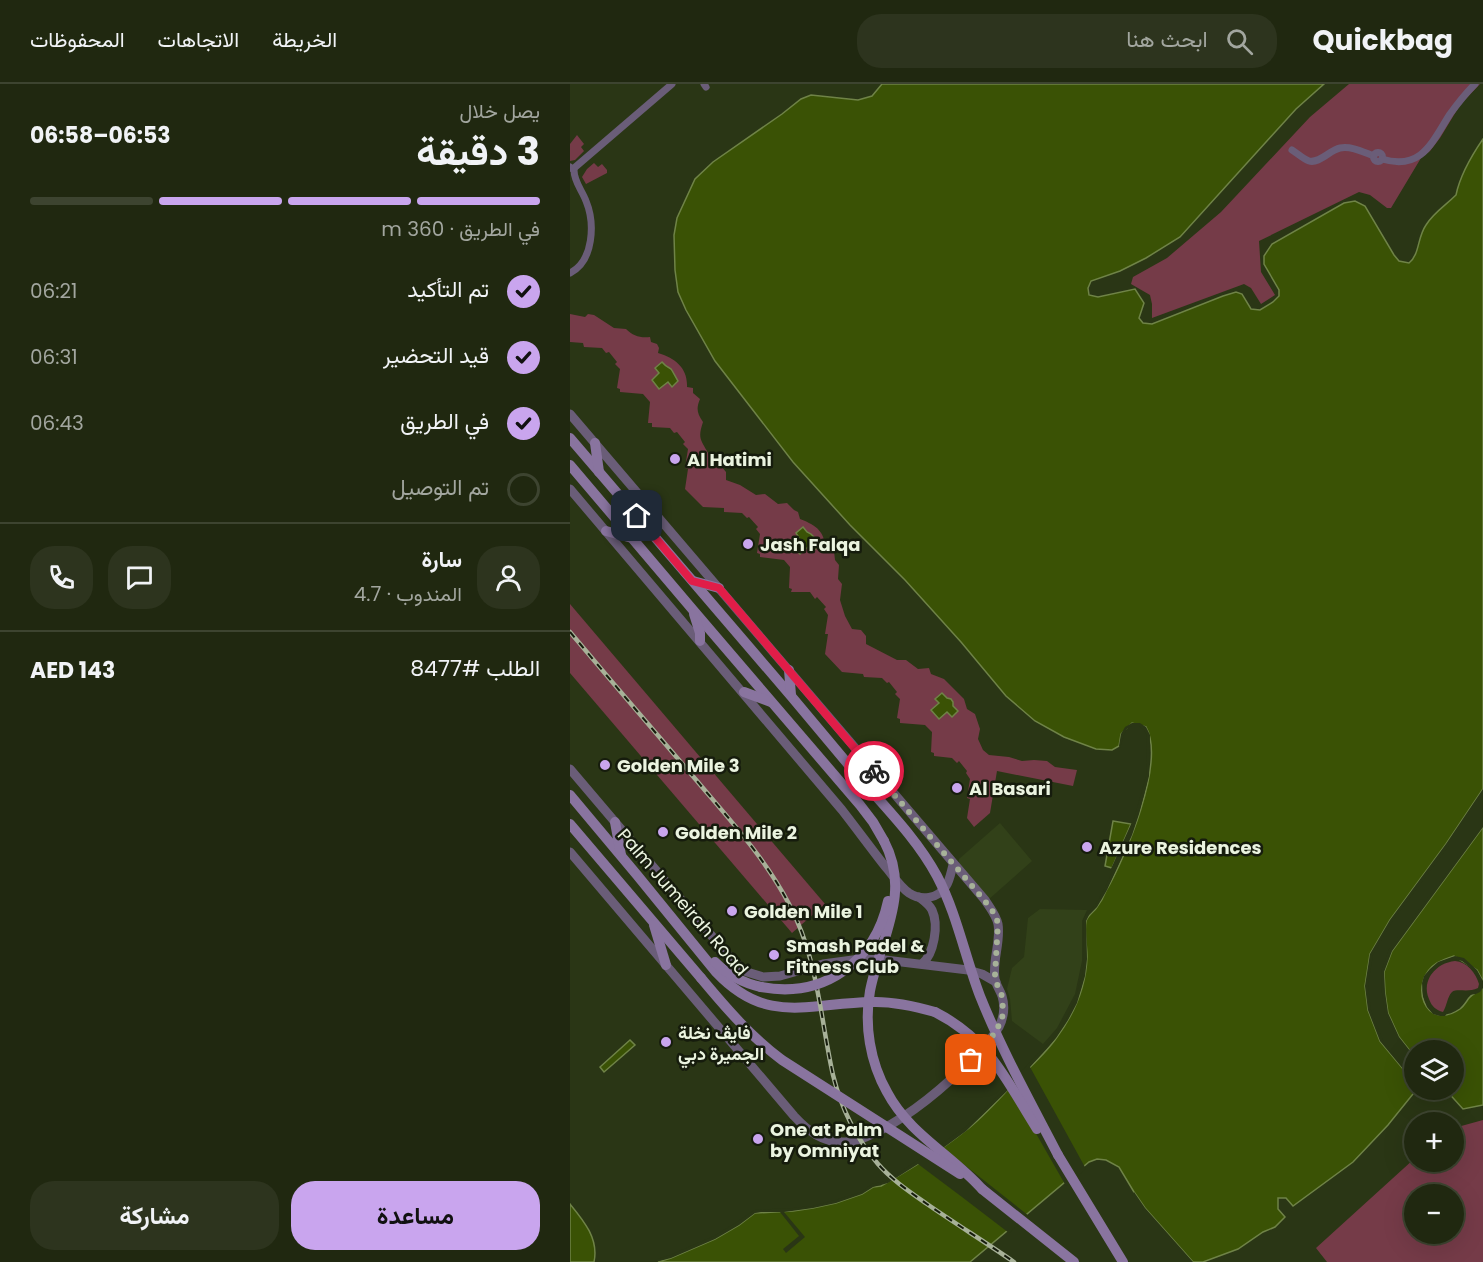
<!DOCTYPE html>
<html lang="ar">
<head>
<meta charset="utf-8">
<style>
	body { margin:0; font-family:Poppins,Vazirmatn,sans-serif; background:#2d341e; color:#f1f3f6; direction:rtl; height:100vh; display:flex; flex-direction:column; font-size:22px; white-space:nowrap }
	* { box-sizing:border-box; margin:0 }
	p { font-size:20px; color:#a2a69f }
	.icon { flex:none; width:33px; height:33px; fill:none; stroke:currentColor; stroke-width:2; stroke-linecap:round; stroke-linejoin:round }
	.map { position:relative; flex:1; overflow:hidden; direction:ltr }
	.panel { display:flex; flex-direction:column; background:#202810; width:570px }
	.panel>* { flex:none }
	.buttons { position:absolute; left:834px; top:956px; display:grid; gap:12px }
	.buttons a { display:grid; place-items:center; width:60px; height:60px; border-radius:50%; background:#202810; box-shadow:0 6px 24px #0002,0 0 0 2px #3d4430; font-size:30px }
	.pin { position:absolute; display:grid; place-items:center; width:51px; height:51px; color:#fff; margin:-26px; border-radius:12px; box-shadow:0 3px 9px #0006 }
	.courier { position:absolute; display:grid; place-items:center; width:60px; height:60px; margin:-30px; border:4px solid #e11d48; border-radius:50%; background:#fff; color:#222; box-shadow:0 2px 8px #0007 }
	.head em { font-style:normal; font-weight:700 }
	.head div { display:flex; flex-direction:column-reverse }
	.head { display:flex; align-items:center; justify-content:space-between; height:102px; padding:0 30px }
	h1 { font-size:39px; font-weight:700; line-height:45px }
	.bar { display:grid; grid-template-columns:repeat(4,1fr); gap:9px 6px; align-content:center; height:72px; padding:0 30px }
	.bar i { height:8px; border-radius:4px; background:#3d4430 }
	.bar .current { background:#c9a5ee }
	.bar p { grid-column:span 4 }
	.line { display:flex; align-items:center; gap:15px; padding:0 30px; border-top:2px solid #3d4430 }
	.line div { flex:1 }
	.round { display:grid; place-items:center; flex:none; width:63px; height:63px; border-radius:24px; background:#2d341e }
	ol { padding:0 30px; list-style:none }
	li { display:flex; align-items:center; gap:18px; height:66px }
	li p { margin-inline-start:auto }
	li .icon { padding:6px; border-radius:50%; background:#c9a5ee; color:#111; stroke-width:4 }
	li:last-child { color:#a2a69f }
	li i { width:33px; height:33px; border:3px solid #3d4430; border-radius:50% }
	.cta { display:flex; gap:12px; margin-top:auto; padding:12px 30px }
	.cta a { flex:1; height:69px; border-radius:24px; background:#c9a5ee; color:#111; font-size:24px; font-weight:700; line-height:69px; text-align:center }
	.cta a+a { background:#2d341e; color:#f1f3f6 }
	header { display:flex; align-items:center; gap:36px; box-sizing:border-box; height:84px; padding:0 30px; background:#202810; border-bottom:2px solid #3d4430 }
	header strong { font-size:28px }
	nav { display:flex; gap:33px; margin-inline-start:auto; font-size:21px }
	.search { width:420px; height:54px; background:#2d341e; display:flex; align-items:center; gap:15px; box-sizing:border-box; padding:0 21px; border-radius:24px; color:#a2a69f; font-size:22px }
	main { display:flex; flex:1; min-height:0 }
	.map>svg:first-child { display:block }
	.built { fill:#324119 }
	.green { fill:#753b48; fill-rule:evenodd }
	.water { fill:#3a5205; stroke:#6f8347; stroke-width:1.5 }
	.pier { fill:#2a3615 }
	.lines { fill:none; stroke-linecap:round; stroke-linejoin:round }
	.minor { stroke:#6a5d78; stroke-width:7 }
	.tertiary { stroke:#6a5d78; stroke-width:9 }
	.secondary { stroke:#89749f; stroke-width:10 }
	.rail-casing { stroke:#a7b198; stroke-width:4.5 }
	.rail { stroke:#161c0d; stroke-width:2; stroke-dasharray:7; stroke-linecap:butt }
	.secondary-bridge { stroke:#89749f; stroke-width:10 }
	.done { stroke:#a7b299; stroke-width:6; stroke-dasharray:0 10.8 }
	.route { stroke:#e11d48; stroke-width:8 }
	.poi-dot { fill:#c9a5ee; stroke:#161c0d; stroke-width:2 }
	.labels { text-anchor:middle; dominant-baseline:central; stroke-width:5; stroke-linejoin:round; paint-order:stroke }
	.poi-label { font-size:18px; font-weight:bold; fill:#ebf4e0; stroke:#161c0d; text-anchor:start }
	.street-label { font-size:18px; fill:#ebf4e0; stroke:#161c0d }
</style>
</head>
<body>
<header>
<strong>Quickbag</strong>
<div class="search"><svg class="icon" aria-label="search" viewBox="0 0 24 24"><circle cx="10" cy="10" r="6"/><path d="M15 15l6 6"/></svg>ابحث هنا</div>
<nav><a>الخريطة</a><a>الاتجاهات</a><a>المحفوظات</a></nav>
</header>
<main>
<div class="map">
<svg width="913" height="1178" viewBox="0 0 913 1178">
	<rect width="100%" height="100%" fill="#2a3615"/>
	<g class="built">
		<path d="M 430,739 L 462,777 L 418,816 L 389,782 L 389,775 Z"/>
		<path d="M 470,825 L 517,826 L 512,837 L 512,877 L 505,910 L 487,944 L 473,960 L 442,937 L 440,915 L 437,905 L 442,884 L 454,873 L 458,834 Z"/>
	</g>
	<g class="green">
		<path d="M 779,0 L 910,0 L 890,21 L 870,54 L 860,67 L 851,74 L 821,124 L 817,124 L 800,111 L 789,108 L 689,157 L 691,188 L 705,211 L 691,220 L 681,204 L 674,200 L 582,234 L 582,220 L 580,211 L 561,200 L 563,193 L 597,174 L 651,128 L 740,33 Z"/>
		<path d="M 7,51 L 14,60 L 11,63 L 14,67 L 5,76 L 0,77 L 0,60 Z"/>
		<path d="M 24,79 L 28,83 L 32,80 L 37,86 L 37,89 L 16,100 L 12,93 L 17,85 Z"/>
		<path d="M 0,230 L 15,233 L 18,230 L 24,231 L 44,244 L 56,245 C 63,252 70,254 80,253 L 81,258 L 87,260 L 89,264 L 88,269 C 105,274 118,284 117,303 L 123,304 L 123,309 L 130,315 C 126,325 127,329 133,338 C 128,353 130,355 137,367 C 140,372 141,377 143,382 L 151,382 L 156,388 L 156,396 L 170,401 L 186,411 L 195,410 L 208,420 L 217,419 L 224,426 L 228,428 L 230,435 C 248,442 255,448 256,468 L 264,467 L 265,476 L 269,481 L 268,495 L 272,500 L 270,516 L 275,532 L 282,545 L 291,546 L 296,552 L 296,560 L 327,576 L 336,576 L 348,585 L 359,584 L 361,590 L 374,595 L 394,615 L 397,625 L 405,630 L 410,645 L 408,655 L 413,666 L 419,671 L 439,673 L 452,677 L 464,676 L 477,677 L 485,683 L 507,686 L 503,702 L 427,687 L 420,729 L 404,743 L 397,734 L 400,715 L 397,714 L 400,695 L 396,689 L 397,687 L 389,677 L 387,679 L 382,674 L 364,672 L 364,669 L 361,668 L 362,648 L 355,641 L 330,639 L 330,635 L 327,634 L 330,615 L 325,610 L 327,608 L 319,598 L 317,599 L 312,594 L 294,593 L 293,590 L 272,588 L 255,570 L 258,550 L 255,550 L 258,531 L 254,525 L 256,523 L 247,513 L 245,515 L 240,508 L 221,508 L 222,505 L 219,504 L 220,483 L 214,476 L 190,473 L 190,470 L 187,469 L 190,450 L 186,445 L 188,443 L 179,433 L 177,434 L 172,429 L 154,428 L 154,424 L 133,423 L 115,405 L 118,385 L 115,384 L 118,365 L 113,360 L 115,358 L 107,348 L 104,349 L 100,344 L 82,343 L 82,339 L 78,339 L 80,318 L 73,310 L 50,308 L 50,305 L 47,304 L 50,285 L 45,280 L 47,278 L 39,268 L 36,269 L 32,264 L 14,263 L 13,259 L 0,258 Z"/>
		<path d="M 0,520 L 255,820 L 222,849 L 0,589 Z"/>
		<path d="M 885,877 C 897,878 906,889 909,900 L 908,904 C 898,909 887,904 882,908 C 877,913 877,922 873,928 C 866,926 862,923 859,915 C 851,896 866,879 885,877 Z"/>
		<path d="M 913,1036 L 913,1178 L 757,1178 L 746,1164 L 844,1075 L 844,1077 L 884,1077 L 884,1044 ZM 844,1110 L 884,1110 L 884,1149 L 844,1149 Z"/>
	</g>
	<g class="water">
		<path d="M 312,0 L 754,0 L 726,25 L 610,153 L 576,174 L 550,187 L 521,197 L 518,204 L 519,211 L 528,213 L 565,205 L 574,219 L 569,234 L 573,239 L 582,240 L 653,212 L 666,208 L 672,210 L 681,225 L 690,226 L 703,218 L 709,212 L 709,206 L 694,180 L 694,172 L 702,160 L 774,119 L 785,117 L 795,122 L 824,171 L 829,177 L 839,179 C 850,170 847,154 856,141 C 863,129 876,121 886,111 C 890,92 902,71 913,55 L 913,705 L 876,760 L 820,836 L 800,870 L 795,902 L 798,926 L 810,957 L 844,998 L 844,1005 L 847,1005 L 818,1041 L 783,1078 L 723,1122 L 716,1114 L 708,1114 L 708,1125 L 715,1133 L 705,1143 L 693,1148 L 668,1165 L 633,1178 L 623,1178 L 575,1124 L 564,1108 L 549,1083 L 536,1076 L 527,1075 L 519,1078 L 400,1178 L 88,1178 L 101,1174 L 145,1155 L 169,1141 L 185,1129 L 223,1127 L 243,1124 L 266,1119 L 292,1110 L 303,1103 L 311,1102 C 340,1085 369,1068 395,1047 C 415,1032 432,1011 450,993 C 463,980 477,968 487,953 C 504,930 516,902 517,873 C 517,862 514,848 516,837 C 518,831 524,828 527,823 C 531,818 534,812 536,807 C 555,774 596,678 576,643 L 562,639 L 551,650 L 549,662 L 542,666 L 526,665 L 494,653 L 465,637 L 436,612 L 391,558 L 335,496 L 280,441 L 223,378 L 145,277 L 116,226 L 108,208 L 105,186 L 104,151 L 107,134 L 125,95 L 143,78 L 212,30 L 231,15 L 241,11 L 288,16 L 302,12 Z"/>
		<path d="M 92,278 C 95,282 97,283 101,285 C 102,286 106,294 108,297 L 102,303 L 98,298 L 89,305 L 82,296 L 89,289 L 85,284 Z"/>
		<path d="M 233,443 L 237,448 L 241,450 L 244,453 L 244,457 L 249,462 L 242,468 L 238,463 L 230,470 L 222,461 L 229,454 L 226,449 Z"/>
		<path d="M 372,609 L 377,614 L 381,615 L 383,618 L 383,622 L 388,627 L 382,633 L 377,628 L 369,635 L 361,626 L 369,619 L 365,615 Z"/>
		<path d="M 543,737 L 561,740 L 542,784 L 535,782 Z"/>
		<path d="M 913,743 L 913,897 L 907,886 L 884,872 C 879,874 872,876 867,879 C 837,898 855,949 890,925 C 894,922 896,918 899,914 C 903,909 909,908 913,903 L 913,1021 L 893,1025 L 875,1005 L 884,1005 L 884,966 L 844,966 L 844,972 L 829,953 L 818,929 L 815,908 L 814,888 L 822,867 Z"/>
		<path d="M 60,956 L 65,961 L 34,988 L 30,983 Z"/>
		<path d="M 0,1120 C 14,1137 29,1155 24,1178 L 0,1178 Z"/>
	</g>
	<g class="pier">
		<path d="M 562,639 L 570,639 L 576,643 L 580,651 L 579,692 L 569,730 L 562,751 L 537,806 L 527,823 L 519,831 L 516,837 L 517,875 L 515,892 L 507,919 L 498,936 L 486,954 L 460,983 L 516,1085 L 496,1102 L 440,1004 L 396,1047 L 373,1064 L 459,1132 L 439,1149 L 392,1113 L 348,1080 L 318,1099 L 303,1103 L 292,1110 L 266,1119 L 243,1124 L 214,1128 L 235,1153 L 216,1169 L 213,1165 L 229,1152 L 210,1128 L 191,1128 L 185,1129 L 169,1141 L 145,1155 L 101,1174 L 85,1178 L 87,1175 L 100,1171 L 144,1152 L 167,1138 L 184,1126 L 223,1124 L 242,1122 L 265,1116 L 291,1108 L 302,1100 L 317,1097 L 394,1044 L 408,1032 L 484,953 L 496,935 L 504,918 L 512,891 L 514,875 L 513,836 L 516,830 L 525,821 L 535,804 L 542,787 L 540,787 L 562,738 L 563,738 L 576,692 L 577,652 L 574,646 L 569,642 L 562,642 L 557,645 L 554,651 L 550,664 L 549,662 L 551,650 L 555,643 Z"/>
		<path d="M 913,705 L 913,711 L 879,762 L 822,838 L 803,871 L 798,902 L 801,926 L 813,956 L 844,993 L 844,998 L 810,957 L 798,926 L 795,902 L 800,870 L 820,836 L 876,760 Z"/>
		<path d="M 913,740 L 913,743 L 822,867 L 814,888 L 815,908 L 818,929 L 829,953 L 844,972 L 844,975 L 827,955 L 815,930 L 812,909 L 811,887 L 819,865 L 911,742 Z"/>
		<path d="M 885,872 L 894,874 L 907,886 L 913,897 L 913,904 L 910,908 L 906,910 L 898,911 L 908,905 L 912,900 L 905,887 L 892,877 L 884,875 L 869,881 L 857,894 L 855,900 L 855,906 L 857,917 L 865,927 L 870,929 L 878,928 L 875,932 L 870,932 L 863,930 L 857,923 L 853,912 L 852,899 L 854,892 L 860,885 L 868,878 Z"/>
		<path d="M 564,1108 L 575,1124 L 623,1178 L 619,1178 L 573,1126 L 562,1111 Z"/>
	</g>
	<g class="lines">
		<g class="minor">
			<path d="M 134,0 L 136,3"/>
			<path d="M 722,66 C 727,69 733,75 739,77 C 749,80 760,66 770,64 C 782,62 793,68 804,72"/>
			<circle cx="808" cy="73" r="4.5"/>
			<path d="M 812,75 C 852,87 862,58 880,30 C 888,19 896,9 905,0"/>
			<path d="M 0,83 L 4,86 C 4,98 12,106 16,117 C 25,139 24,177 0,189"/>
			<path d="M 3,85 L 102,0"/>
		</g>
		<g class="tertiary">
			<path d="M 0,330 L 415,816 C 420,824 426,831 428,840 C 431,858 422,877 425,895 C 426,901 430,906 432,912 C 435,922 434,933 429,943 C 423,953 414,962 406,971 C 377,1001 346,1028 309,1047 C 298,1052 288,1058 275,1058 C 253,1059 238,1047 224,1032 L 0,768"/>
			<path d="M 0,405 L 272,726 C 286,744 300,763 314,781 C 322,790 329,802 339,809 C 351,817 368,815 376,802 C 380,796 381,788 383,781"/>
			<path d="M 0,685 L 163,877 L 177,888 L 193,893 L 210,892 L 253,880 L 290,875 L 315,876 L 398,886 L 412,890 L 426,898"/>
			<path d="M 349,813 C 354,817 359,820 362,826 C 369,841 364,870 352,880"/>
		</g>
		<g class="secondary">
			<path d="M 0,354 L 221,612 L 288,692"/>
			<path d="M 25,359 L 29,388"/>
			<path d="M 0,381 L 123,526 L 290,721 L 303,738 L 314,757"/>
			<path d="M 36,447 L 62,454"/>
			<path d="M 123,497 L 149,504"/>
			<path d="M 124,530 L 130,549 L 130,557"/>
			<path d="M 219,586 L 221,611"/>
			<path d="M 174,608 L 201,618"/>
			<path d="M 0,711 L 67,791 L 146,888 C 197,942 239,919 301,918 C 323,917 344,922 365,928"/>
			<path d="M 45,738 L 51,771"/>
			<path d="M 0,740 L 131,894"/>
			<path d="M 84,841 L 96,881"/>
			<path d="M 145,878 C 158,891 173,899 191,903"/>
			<path d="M 488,1071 L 553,1178"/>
			<path d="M 412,1105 L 504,1178"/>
		</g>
		<g class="rail-casing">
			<path id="rail" d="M 0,548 C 42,598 84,647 127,697 C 160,736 195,774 219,820 C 248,874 250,933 263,991 C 271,1024 286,1054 308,1080 C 322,1096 340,1108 357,1120 C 386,1140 415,1158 444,1178"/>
		</g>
		<use href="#rail" class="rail"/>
		<g class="secondary-bridge">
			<path d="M 288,692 C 316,724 347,755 367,792 C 387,830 395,873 410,912 C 432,967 461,1019 488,1071"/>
			<path d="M 314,757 C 342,810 310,855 300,907 C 294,941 300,978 317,1008 C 339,1050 382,1071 412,1105"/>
			<path d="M 131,894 C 156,924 181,953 212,976 L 390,1090"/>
			<path d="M 191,903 C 253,915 305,878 318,817"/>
			<path d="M 365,928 C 420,956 436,996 467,1045"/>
		</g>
	</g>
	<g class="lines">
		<path class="done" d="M 304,687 L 414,816 L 424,829 L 428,839 L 425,891 L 426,898 L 432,912 L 433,927 L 432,935 L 425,949 L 401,976"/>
		<path class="route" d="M 67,432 L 122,497 L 149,504 L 304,687"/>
	</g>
	<g class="poi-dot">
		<circle cx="105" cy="375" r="6"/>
		<circle cx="178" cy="460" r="6"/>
		<circle cx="35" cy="681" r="6"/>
		<circle cx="387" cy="704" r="6"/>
		<circle cx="93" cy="748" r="6"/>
		<circle cx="517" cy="763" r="6"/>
		<circle cx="162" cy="827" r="6"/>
		<circle cx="204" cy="871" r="6"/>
		<circle cx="96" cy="958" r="6"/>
		<circle cx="188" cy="1055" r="6"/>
	</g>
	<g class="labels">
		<g class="poi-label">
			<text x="117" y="375">Al Hatimi</text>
			<text x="190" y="460">Jash Falqa</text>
			<text x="47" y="681">Golden Mile 3</text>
			<text x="399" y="704">Al Basari</text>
			<text x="105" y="748">Golden Mile 2</text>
			<text x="529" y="763">Azure Residences</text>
			<text x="174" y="827">Golden Mile 1</text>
			<text x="216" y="861">Smash Padel &amp;<tspan x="216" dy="21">Fitness Club</tspan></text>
			<text x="108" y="948">فايڤ نخلة<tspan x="108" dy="21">الجميرة دبي</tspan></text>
			<text x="200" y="1045">One at Palm<tspan x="200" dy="21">by Omniyat</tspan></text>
		</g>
		<g class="street-label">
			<text transform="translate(113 818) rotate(49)">Palm Jumeirah Road</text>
		</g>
	</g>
</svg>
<div class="buttons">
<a><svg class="icon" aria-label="layers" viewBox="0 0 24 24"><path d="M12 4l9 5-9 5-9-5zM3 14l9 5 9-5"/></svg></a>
<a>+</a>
<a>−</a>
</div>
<div class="pin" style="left:401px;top:976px;background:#ea580c"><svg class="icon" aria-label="bag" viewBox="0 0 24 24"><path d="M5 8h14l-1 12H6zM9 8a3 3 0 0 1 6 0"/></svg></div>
<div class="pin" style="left:67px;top:432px;background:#1f2937"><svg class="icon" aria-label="home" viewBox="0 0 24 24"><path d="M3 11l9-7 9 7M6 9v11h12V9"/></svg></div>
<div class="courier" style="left:304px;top:687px"><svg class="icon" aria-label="bike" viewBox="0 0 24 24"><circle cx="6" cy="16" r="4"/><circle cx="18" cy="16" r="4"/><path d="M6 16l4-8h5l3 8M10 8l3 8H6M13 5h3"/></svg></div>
</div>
<section class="panel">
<div class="head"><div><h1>3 دقيقة</h1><p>يصل خلال</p></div><em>06:53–06:58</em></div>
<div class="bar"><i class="current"></i><i class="current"></i><i class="current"></i><i></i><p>في الطريق · 360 m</p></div>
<ol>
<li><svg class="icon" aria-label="check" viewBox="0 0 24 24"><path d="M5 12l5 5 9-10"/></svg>تم التأكيد<p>06:21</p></li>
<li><svg class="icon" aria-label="check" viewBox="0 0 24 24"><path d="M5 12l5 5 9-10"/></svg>قيد التحضير<p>06:31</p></li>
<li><svg class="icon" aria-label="check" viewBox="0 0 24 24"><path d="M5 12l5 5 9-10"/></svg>في الطريق<p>06:43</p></li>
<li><i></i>تم التوصيل</li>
</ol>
<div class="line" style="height:108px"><a class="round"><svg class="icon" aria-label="person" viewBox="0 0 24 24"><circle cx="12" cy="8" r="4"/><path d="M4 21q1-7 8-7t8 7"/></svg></a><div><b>سارة</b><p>المندوب · 4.7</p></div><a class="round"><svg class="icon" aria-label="chat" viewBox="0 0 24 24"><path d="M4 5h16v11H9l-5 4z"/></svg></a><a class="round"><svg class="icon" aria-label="phone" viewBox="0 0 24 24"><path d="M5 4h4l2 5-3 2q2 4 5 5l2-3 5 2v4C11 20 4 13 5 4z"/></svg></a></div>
<div class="line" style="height:78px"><div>الطلب #8477</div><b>AED 143</b></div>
<div class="cta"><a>مساعدة</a><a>مشاركة</a></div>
</section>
</main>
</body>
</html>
